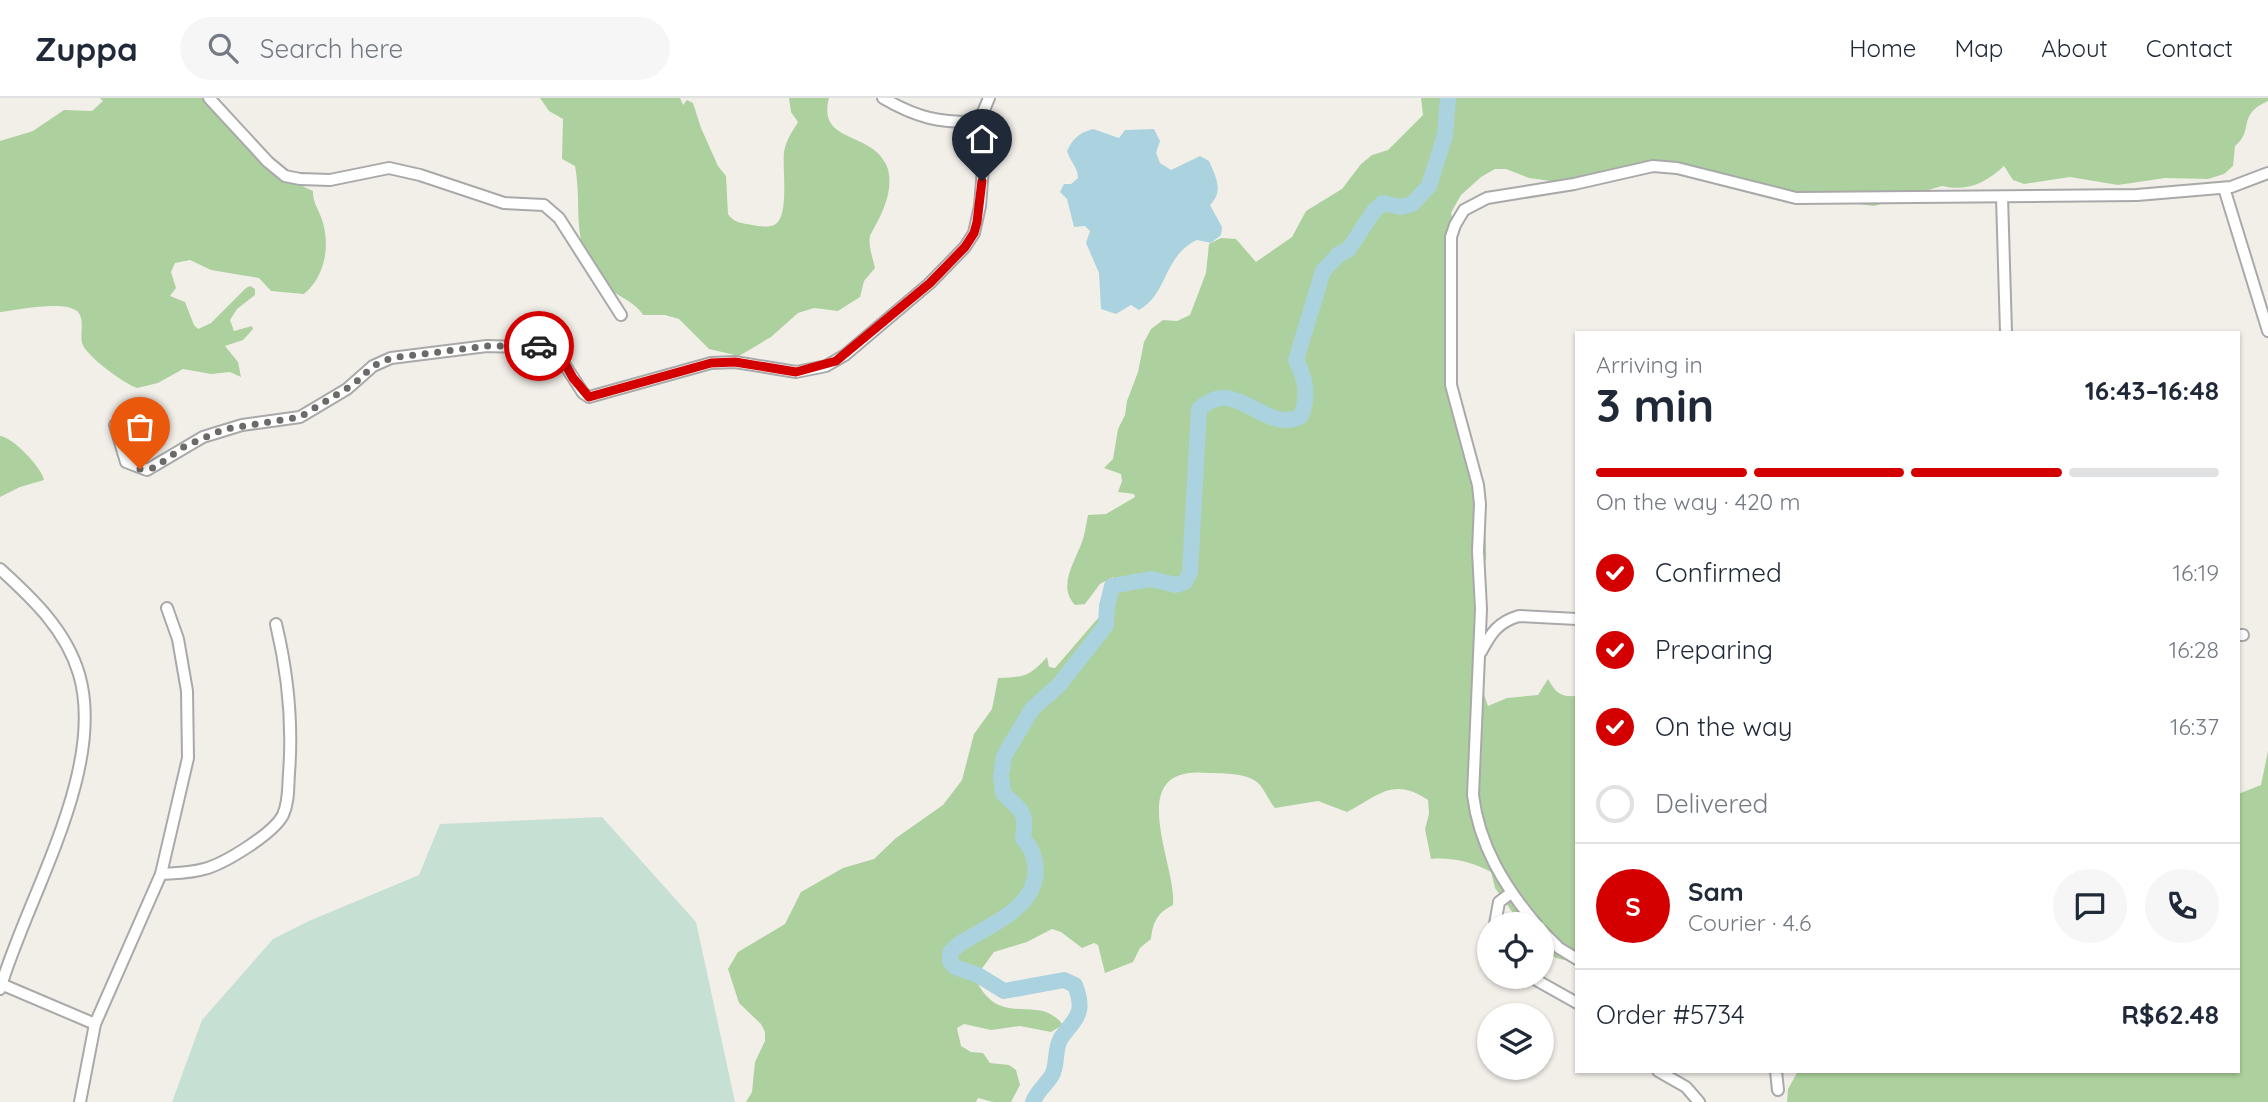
<!DOCTYPE html>
<html lang="en">
<head>
<meta charset="utf-8">
<style>
	body { margin:0; font-family:Quicksand,sans-serif; background:#f6f6f7; color:#1f2937; height:100vh; display:flex; flex-direction:column; font-size:26px; white-space:nowrap }
	* { box-sizing:border-box; margin:0 }
	p { font-size:23px; color:#747a83 }
	.icon { flex:none; width:38px; height:38px; fill:none; stroke:currentColor; stroke-width:2; stroke-linecap:round; stroke-linejoin:round }
	.map { position:relative; flex:1; overflow:hidden }
	.panel { position:absolute; left:1575px; top:233px; width:665px; height:742px; display:flex; flex-direction:column; background:#fff; border-radius:0px; box-shadow:0 2px 5px #0004 }
	.panel>* { flex:none }
	.buttons { position:absolute; left:1477px; top:814px; display:grid; gap:14px }
	.buttons a { display:grid; place-items:center; width:77px; height:77px; border-radius:50%; background:#fff; box-shadow:0 2px 5px #0004; font-size:35px }
	.pin { position:absolute; display:grid; place-items:center; width:60px; height:60px; color:#fff; margin:-72px -30px; border-radius:50% 50% 50% 0; rotate:-45deg; box-shadow:0 0 7px #0007 }
	.pin .icon { rotate:45deg }
	.courier { position:absolute; display:grid; place-items:center; width:70px; height:70px; margin:-35px; border:5px solid #d40000; border-radius:50%; background:#fff; color:#222; box-shadow:0 2px 9px #0007 }
	.summary em { font-style:normal; font-weight:700 }
	.summary div { display:flex; flex-direction:column-reverse }
	.summary { display:flex; align-items:center; justify-content:space-between; height:119px; padding:0 21px }
	h1 { font-size:46px; font-weight:700; line-height:52px }
	.bar { display:grid; grid-template-columns:repeat(4,1fr); gap:10px 7px; align-content:center; height:84px; padding:0 21px }
	.bar i { height:9px; border-radius:5px; background:#e0e1e3 }
	.bar .on { background:#d40000 }
	.bar p { grid-column:span 4 }
	.line { display:flex; align-items:center; gap:18px; padding:0 21px; border-top:2px solid #e0e1e3 }
	.line div { flex:1 }
	.round { display:grid; place-items:center; flex:none; width:74px; height:74px; border-radius:37px; background:#f6f6f7 }
	ol { padding:0 21px; list-style:none }
	li { display:flex; align-items:center; gap:21px; height:77px }
	li p { margin-inline-start:auto }
	li .icon { padding:7px; border-radius:50%; background:#d40000; color:#fff; stroke-width:4 }
	li:last-child { color:#747a83 }
	li i { width:38px; height:38px; border:4px solid #e0e1e3; border-radius:50% }
	header { display:flex; align-items:center; gap:42px; box-sizing:border-box; height:98px; padding:0 35px; background:#fff; border-bottom:2px solid #e0e1e3 }
	header strong { font-size:33px }
	nav { display:flex; gap:38px; margin-inline-start:auto; font-size:24px }
	.search { width:490px; height:63px; background:#f6f6f7; display:flex; align-items:center; gap:18px; box-sizing:border-box; padding:0 24px; border-radius:38px; color:#747a83; font-size:26px }
	.map>svg:first-child { display:block }
	.forest { fill:#add19e }
	.wetland { fill:#c6e0d4 }
	.water { fill:#aad3df }
	.lines { fill:none; stroke-linecap:round; stroke-linejoin:round }
	.river { stroke:#aad3df; stroke-width:16 }
	.street-casing { stroke:#a9a9a9; stroke-width:14 }
	.street { stroke:#fff; stroke-width:10 }
	.done { stroke:#6b6a68; stroke-width:7; stroke-dasharray:0 12.6 }
	.route { stroke:#d40000; stroke-width:9 }
</style>
</head>
<body>
<header>
<strong>Zuppa</strong>
<div class="search"><svg class="icon" aria-label="search" viewBox="0 0 24 24"><circle cx="10" cy="10" r="6"/><path d="M15 15l6 6"/></svg>Search here</div>
<nav><a>Home</a><a>Map</a><a>About</a><a>Contact</a></nav>
</header>
<div class="map">
<svg width="2268" height="1004" viewBox="0 0 2268 1004">
	<rect width="100%" height="100%" fill="#f2efe9"/>
	<g class="forest">
		<path d="M 100,0 L 211,0 C 241,34 270,76 313,93 C 313,105 317,108 321,119 C 331,145 326,178 304,196 L 271,193 L 259,180 L 211,172 L 190,162 L 175,165 L 171,174 L 176,190 L 170,198 L 185,204 L 194,227 L 198,231 L 211,225 L 246,190 L 250,188 L 255,191 L 255,197 L 237,211 L 230,222 L 234,233 L 252,228 L 253,231 L 243,242 L 225,248 L 238,264 L 241,279 L 230,274 L 211,276 L 183,271 L 158,285 L 137,290 C 123,285 86,258 82,245 C 80,236 85,220 77,213 C 62,202 18,212 0,214 L 0,43 L 33,33 L 64,12 L 92,13 L 103,3 Z"/>
		<path d="M 540,0 L 680,0 L 683,7 L 687,2 L 693,5 L 701,30 L 718,68 L 726,78 L 728,116 C 734,125 742,125 752,127 C 758,128 767,130 774,127 C 790,120 782,70 784,54 C 786,42 792,34 798,24 L 791,14 L 789,0 L 829,0 C 817,45 870,33 886,66 C 895,85 885,111 875,128 C 875,129 870,137 870,138 C 868,147 873,161 875,170 L 864,183 L 860,199 L 838,213 L 814,210 L 798,215 L 771,239 L 739,258 L 709,251 L 679,221 L 665,217 L 643,217 C 634,202 614,198 601,183 C 569,143 583,113 575,68 L 562,61 L 563,21 L 549,13 Z"/>
		<path d="M 1421,0 L 2268,0 L 2268,3 C 2236,17 2255,32 2235,48 L 2233,68 L 2224,76 L 2208,81 L 2165,80 L 2118,87 L 2070,79 L 2024,86 L 2013,82 L 2004,68 C 1986,85 1967,94 1942,88 L 1874,108 L 1757,93 L 1674,67 L 1558,84 L 1529,80 L 1506,71 L 1495,71 L 1481,79 L 1461,97 L 1451,115 C 1466,166 1450,232 1451,285 C 1451,300 1458,317 1462,332 C 1473,375 1488,418 1486,463 L 1483,458 L 1482,591 L 1488,608 L 1507,600 L 1538,597 L 1548,581 C 1556,595 1560,599 1577,598 L 1577,863 C 1546,862 1542,853 1542,826 L 1521,826 L 1495,790 L 1491,774 C 1473,764 1451,759 1431,761 L 1425,731 L 1429,716 L 1428,702 C 1393,678 1378,698 1347,714 L 1318,703 L 1275,710 C 1269,703 1265,693 1260,687 C 1249,674 1223,676 1208,675 C 1121,666 1177,766 1173,807 C 1157,815 1153,824 1151,841 L 1140,850 L 1133,864 L 1105,875 L 1098,847 L 1094,845 L 1082,850 L 1061,834 L 1052,831 L 1027,844 L 994,854 L 975,880 C 1000,934 1037,893 1063,927 L 1051,934 L 1020,928 L 991,932 L 964,926 L 957,930 L 961,948 L 971,954 L 983,955 L 990,965 L 1009,967 L 1016,972 L 1020,987 L 1011,1004 L 993,1004 L 978,1000 L 976,1004 L 746,1004 L 752,994 L 755,964 L 765,943 L 765,934 L 761,926 L 739,905 L 728,871 L 738,854 L 785,826 L 801,794 L 843,770 L 874,761 L 896,740 L 943,707 L 962,682 L 974,636 L 992,611 L 998,580 C 1024,579 1029,579 1047,559 L 1049,569 L 1055,570 L 1099,519 L 1114,484 L 1113,479 L 1100,486 L 1085,506 L 1075,507 C 1057,488 1075,464 1082,444 C 1085,436 1086,426 1088,417 L 1106,416 L 1135,399 L 1134,396 L 1118,394 L 1122,383 L 1121,376 L 1104,370 L 1113,361 L 1118,331 L 1125,317 L 1127,303 L 1138,274 L 1144,244 L 1151,231 L 1163,222 L 1177,223 L 1190,217 L 1206,175 L 1209,146 L 1221,140 L 1236,141 L 1256,164 L 1292,139 L 1306,113 L 1342,91 L 1361,66 L 1372,57 L 1388,52 L 1423,17 Z"/>
		<path d="M 0,338 C 13,339 42,370 44,382 L 20,389 L 0,399 Z"/>
		<path d="M 2268,653 L 2268,1004 L 1787,1004 L 1788,991 L 1798,973 L 2238,973 L 2238,696 L 2261,687 Z"/>
	</g>
	<path class="wetland" d="M 602,719 L 696,824 L 735,1004 L 172,1004 L 202,922 L 273,841 L 309,823 L 419,777 L 440,726 Z"/>
	<path class="water" d="M 1093,31 L 1119,40 L 1125,32 L 1154,31 L 1160,43 L 1156,55 L 1160,65 L 1171,72 L 1200,58 L 1209,63 C 1216,79 1224,93 1210,107 L 1222,129 L 1221,137 L 1211,145 L 1197,142 C 1163,158 1168,196 1139,212 L 1131,207 L 1116,216 L 1101,211 L 1099,175 L 1086,145 L 1090,133 L 1085,128 L 1074,129 L 1067,101 L 1060,94 L 1064,86 L 1071,86 L 1078,80 C 1078,69 1070,64 1067,53 C 1073,40 1079,35 1093,31 Z"/>
	<g class="lines">
		<path class="river" d="M 1033,1004 C 1037,993 1046,987 1052,977 C 1058,966 1054,951 1061,940 C 1076,919 1086,916 1075,887 L 1064,882 L 1004,893 L 978,877 L 955,869 L 950,863 L 950,855 L 958,847 C 992,825 1051,805 1032,754 C 1030,749 1026,745 1023,740 C 1027,711 1021,714 1003,695 L 1001,678 L 1004,658 L 1032,611 L 1059,587 L 1106,527 L 1107,508 L 1112,488 L 1151,481 L 1176,487 L 1185,484 L 1190,474 L 1199,311 C 1237,276 1265,338 1301,318 C 1309,297 1306,282 1296,262 L 1323,173 L 1339,156 L 1349,151 L 1373,114 L 1383,105 L 1401,109 L 1412,106 L 1429,88 L 1445,37 L 1448,0"/>
		<g class="street-casing">
			<g id="street">
				<path d="M 209,0 L 268,64 L 285,78 L 300,81 L 330,82 L 389,70 L 420,77 L 504,105 L 544,107 L 559,120 L 621,217"/>
				<path d="M 883,0 C 917,20 940,25 979,24"/>
				<path d="M 2224,90 L 2268,233"/>
				<path d="M 2002,99 L 2006,234"/>
				<path d="M 115,327 L 126,364 L 147,372 L 203,339 L 242,327 L 300,319 L 347,291 L 373,268 L 391,260 L 487,248 L 554,250 L 583,295 L 589,299 L 711,265 L 735,264 L 796,274 L 826,268 L 845,257 L 930,185 L 965,149 L 974,135 L 980,108 L 984,58 L 979,24 L 989,0"/>
				<path d="M 0,471 C 32,500 66,532 79,576 C 107,671 27,799 0,891"/>
				<path d="M 2238,537 L 2243,537"/>
				<path d="M 1481,554 C 1491,535 1498,524 1519,518 L 1577,521"/>
				<path d="M 161,776 C 175,775 191,775 204,771 C 224,766 273,736 283,717 C 289,704 288,689 289,675 C 293,623 288,576 276,526"/>
				<path d="M 1495,826 L 1499,804 L 1511,795"/>
				<path d="M 1536,826 C 1504,788 1479,747 1473,697 L 1481,511 L 1478,453 L 1480,406 L 1478,387 L 1451,287 L 1451,139 L 1455,127 L 1464,112 L 1487,100 L 1574,86 L 1653,68 L 1677,70 L 1796,100 L 2137,97 L 2231,89 L 2268,75"/>
				<path d="M 1542,833 L 1559,850 L 1577,861"/>
				<path d="M 1529,878 L 1577,905"/>
				<path d="M 1,886 L 95,926"/>
				<path d="M 1658,973 L 1686,989 L 1699,1004"/>
				<path d="M 1776,973 L 1778,992"/>
				<path d="M 80,1004 L 95,926 L 161,776 L 188,660 L 187,593 L 178,541 L 167,510"/>
			</g>
		</g>
		<use href="#street" class="street"/>
	</g>
	<g class="lines">
		<path class="done" d="M 140,371 L 154,370 L 185,348 L 225,331 L 300,319 L 354,286 L 373,268 L 391,260 L 487,248 L 539,248"/>
		<path class="route" d="M 539,248 L 558,253 L 573,280 L 589,299 L 711,265 L 735,264 L 796,274 L 836,263 L 930,185 L 965,149 L 974,135 L 977,124 L 982,83"/>
	</g>
</svg>
<div class="buttons">
<a><svg class="icon" aria-label="locate" viewBox="0 0 24 24"><circle cx="12" cy="12" r="6"/><path d="M12 2v4M12 18v4M2 12h4M18 12h4"/></svg></a>
<a><svg class="icon" aria-label="layers" viewBox="0 0 24 24"><path d="M12 4l9 5-9 5-9-5zM3 14l9 5 9-5"/></svg></a>
</div>
<div class="pin" style="left:140px;top:371px;background:#ea580c"><svg class="icon" aria-label="bag" viewBox="0 0 24 24"><path d="M5 8h14l-1 12H6zM9 8a3 3 0 0 1 6 0"/></svg></div>
<div class="pin" style="left:982px;top:83px;background:#1f2937"><svg class="icon" aria-label="home" viewBox="0 0 24 24"><path d="M3 11l9-7 9 7M6 9v11h12V9"/></svg></div>
<div class="courier" style="left:539px;top:248px"><svg class="icon" aria-label="car" viewBox="0 0 24 24"><path d="M5 17H2v-5l4-1 3-4h7l3 4 3 1v5h-3M9 17h6M6 11h13"/><circle cx="7" cy="17" r="2"/><circle cx="17" cy="17" r="2"/></svg></div>
<section class="panel">
<div class="summary"><div><h1>3 min</h1><p>Arriving in</p></div><em>16:43–16:48</em></div>
<div class="bar"><i class="on"></i><i class="on"></i><i class="on"></i><i></i><p>On the way · 420 m</p></div>
<ol>
<li><svg class="icon" aria-label="check" viewBox="0 0 24 24"><path d="M5 12l5 5 9-10"/></svg>Confirmed<p>16:19</p></li>
<li><svg class="icon" aria-label="check" viewBox="0 0 24 24"><path d="M5 12l5 5 9-10"/></svg>Preparing<p>16:28</p></li>
<li><svg class="icon" aria-label="check" viewBox="0 0 24 24"><path d="M5 12l5 5 9-10"/></svg>On the way<p>16:37</p></li>
<li><i></i>Delivered</li>
</ol>
<div class="line" style="height:126px"><b class="round" style="background:#d40000;color:#fff">S</b><div><b>Sam</b><p>Courier · 4.6</p></div><a class="round"><svg class="icon" aria-label="chat" viewBox="0 0 24 24"><path d="M4 5h16v11H9l-5 4z"/></svg></a><a class="round"><svg class="icon" aria-label="phone" viewBox="0 0 24 24"><path d="M5 4h4l2 5-3 2q2 4 5 5l2-3 5 2v4C11 20 4 13 5 4z"/></svg></a></div>
<div class="line" style="height:91px"><div>Order #5734</div><b>R$62.48</b></div>
</section>
</div>
</body>
</html>
